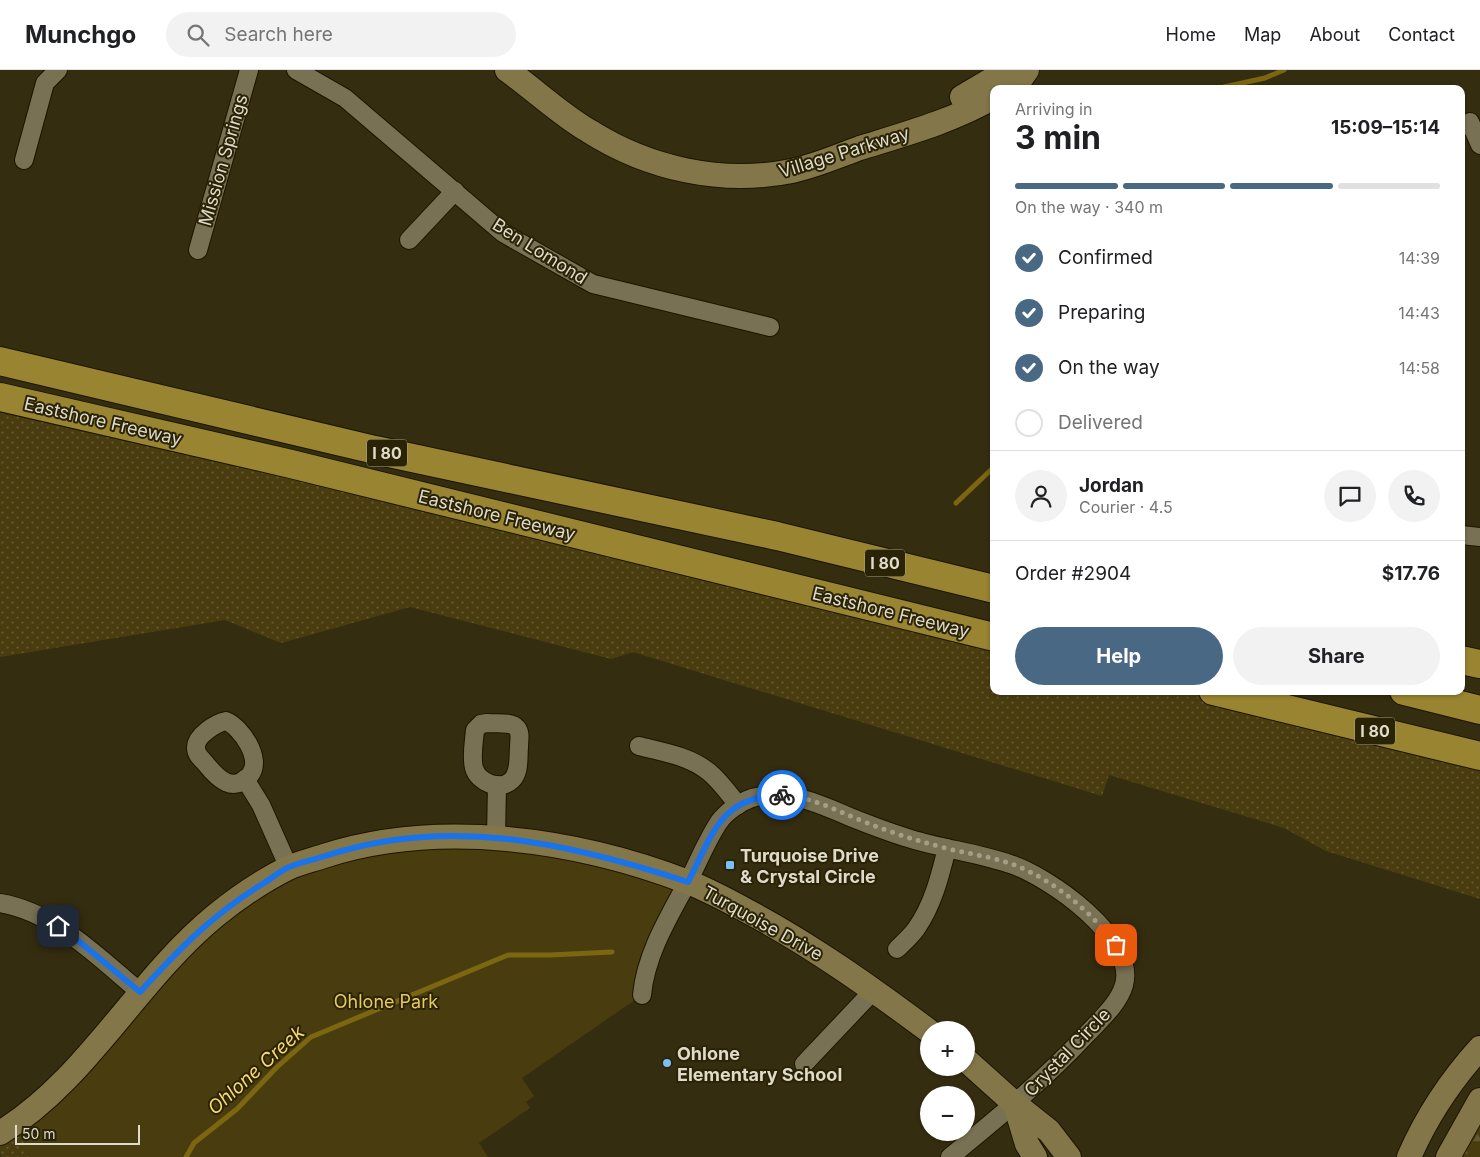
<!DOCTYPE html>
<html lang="en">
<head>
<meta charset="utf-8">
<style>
	body { margin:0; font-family:Inter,sans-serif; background:#f2f2f2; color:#202124; height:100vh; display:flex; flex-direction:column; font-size:19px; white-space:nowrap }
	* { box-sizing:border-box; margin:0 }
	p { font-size:16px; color:#757577 }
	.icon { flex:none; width:28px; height:28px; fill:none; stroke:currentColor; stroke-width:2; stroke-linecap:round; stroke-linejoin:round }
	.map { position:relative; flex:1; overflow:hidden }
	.panel { position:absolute; left:990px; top:15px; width:475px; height:610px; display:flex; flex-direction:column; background:#fff; border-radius:10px; box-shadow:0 1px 4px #0004 }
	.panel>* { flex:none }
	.buttons { position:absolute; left:920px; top:951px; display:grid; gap:10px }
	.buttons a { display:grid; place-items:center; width:55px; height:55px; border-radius:50%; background:#fff; box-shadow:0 1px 4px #0004; font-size:25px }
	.scale { position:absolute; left:15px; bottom:12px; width:125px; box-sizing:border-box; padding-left:5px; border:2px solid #dfdbca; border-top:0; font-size:14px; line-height:18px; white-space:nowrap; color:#dfdbca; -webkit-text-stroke:4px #2b2306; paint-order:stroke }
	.pin { position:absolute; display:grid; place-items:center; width:42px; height:42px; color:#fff; margin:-21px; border-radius:10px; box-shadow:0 2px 8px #0006 }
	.courier { position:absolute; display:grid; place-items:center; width:50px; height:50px; margin:-25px; border:4px solid #1a73e8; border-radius:50%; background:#fff; color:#222; box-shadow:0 1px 6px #0007 }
	.headline em { font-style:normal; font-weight:700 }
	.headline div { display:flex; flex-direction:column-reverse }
	.headline { display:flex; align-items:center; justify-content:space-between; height:85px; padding:0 25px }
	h1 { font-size:32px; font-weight:700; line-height:38px }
	.bar { display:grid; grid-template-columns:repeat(4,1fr); gap:8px 5px; align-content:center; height:60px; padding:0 25px }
	.bar i { height:6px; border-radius:4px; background:#e0e0e0 }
	.bar .active { background:#486883 }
	.bar p { grid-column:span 4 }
	.line { display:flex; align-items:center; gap:12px; padding:0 25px; border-top:1px solid #e0e0e0 }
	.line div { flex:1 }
	.round { display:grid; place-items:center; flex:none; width:52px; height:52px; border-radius:26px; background:#f2f2f2 }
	ol { padding:0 25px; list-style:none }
	li { display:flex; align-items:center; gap:15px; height:55px }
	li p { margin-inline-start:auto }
	li .icon { padding:5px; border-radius:50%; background:#486883; color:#fff; stroke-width:4 }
	li:last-child { color:#757577 }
	li i { width:28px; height:28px; border:2px solid #e0e0e0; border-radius:50% }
	.action { display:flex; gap:10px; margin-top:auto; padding:10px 25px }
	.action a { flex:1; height:58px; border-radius:30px; background:#486883; color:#fff; font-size:20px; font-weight:700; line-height:58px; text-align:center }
	.action a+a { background:#f2f2f2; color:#202124 }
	header { display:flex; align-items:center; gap:30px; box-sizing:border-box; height:70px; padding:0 25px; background:#fff; border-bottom:1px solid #e0e0e0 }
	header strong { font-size:24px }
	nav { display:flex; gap:28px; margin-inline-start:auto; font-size:18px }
	.search { width:350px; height:45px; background:#f2f2f2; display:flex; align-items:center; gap:12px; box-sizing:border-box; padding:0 18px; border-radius:28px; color:#757577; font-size:19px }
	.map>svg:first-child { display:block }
	.grass { fill:url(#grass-dots) }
	.forest { fill:url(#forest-firs) }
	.park { fill:#493d10 }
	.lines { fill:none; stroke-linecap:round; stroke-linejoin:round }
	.stream { stroke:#7c6710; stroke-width:5 }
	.street-casing { stroke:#1c1500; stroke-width:20 }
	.secondary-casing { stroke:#1c1500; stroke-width:26 }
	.highway-casing { stroke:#1c1500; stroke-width:30 }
	.street { stroke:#797153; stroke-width:18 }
	.secondary { stroke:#837749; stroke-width:24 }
	.highway { stroke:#998431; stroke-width:28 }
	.done { stroke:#a49e89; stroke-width:5; stroke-dasharray:0 9 }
	.route { stroke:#1a73e8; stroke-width:6 }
	.poi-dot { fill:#79bff8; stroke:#2b2306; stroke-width:2 }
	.labels { text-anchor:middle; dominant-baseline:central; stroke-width:4; stroke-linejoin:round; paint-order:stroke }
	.shield { fill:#2b2306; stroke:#a9a48f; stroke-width:1 }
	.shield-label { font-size:16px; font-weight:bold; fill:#dfdbca }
	.street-label { font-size:18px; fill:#dfdbca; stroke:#2b2306 }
	.poi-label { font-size:18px; font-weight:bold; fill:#dfdbca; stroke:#2b2306; text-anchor:start }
	.park-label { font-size:18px; fill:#e7ca5e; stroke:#2b2306 }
	.water-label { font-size:19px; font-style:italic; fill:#f7da6e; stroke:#2b2306 }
</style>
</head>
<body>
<header>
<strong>Munchgo</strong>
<div class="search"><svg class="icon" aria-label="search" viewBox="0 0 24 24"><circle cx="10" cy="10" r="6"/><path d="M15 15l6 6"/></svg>Search here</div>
<nav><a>Home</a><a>Map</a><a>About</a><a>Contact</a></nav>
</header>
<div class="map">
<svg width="1480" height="1087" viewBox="0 0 1480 1087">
	<defs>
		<pattern id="grass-dots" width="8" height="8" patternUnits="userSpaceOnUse" patternTransform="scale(1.25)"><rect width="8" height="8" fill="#493d10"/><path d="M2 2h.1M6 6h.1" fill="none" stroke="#635831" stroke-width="1.8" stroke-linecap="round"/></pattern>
		<pattern id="forest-firs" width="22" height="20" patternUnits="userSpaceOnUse" patternTransform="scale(1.25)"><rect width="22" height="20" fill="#493d10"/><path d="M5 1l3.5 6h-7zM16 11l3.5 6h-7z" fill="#635831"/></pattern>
	</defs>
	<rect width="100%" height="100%" fill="#352d10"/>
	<g class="grass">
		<path d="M 0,327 L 994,567 L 994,621 L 1213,621 L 1480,686 L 1480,829 L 1326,781 L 1284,758 L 1109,705 L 1102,726 L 633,582 L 611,589 L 410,537 L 281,573 L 225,550 L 0,587 Z"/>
		<path d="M 16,1053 L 31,1087 L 2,1087 L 0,1084 L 0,1063 Z"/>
	</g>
	<path class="forest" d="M 1480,1030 L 1480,1087 L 1448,1087 Z"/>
	<path class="park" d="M 446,765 L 687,812 L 642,925 L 522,1008 L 534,1026 L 526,1032 L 530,1038 L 479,1073 L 488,1087 L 31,1087 L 16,1053 L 140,922 L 289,798 Z"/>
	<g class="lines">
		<g class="stream">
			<path d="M 1215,19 L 1265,8 L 1284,0"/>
			<path d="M 956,433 L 994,397"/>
			<path d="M 186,1087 L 194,1073 L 237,1039 L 277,997 L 311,967 L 508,885 L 550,885 L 612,882"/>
		</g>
		<g class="street-casing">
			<g id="street">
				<path d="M 296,0 L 345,28 L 503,163 L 593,214 L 770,257"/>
				<path d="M 1461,57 L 1470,52 L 1480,75"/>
				<path d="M 24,90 L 45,13 L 58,0"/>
				<path d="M 409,170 L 455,121"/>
				<path d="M 198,180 L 249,0"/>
				<path d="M 1461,465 L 1480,467"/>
				<path d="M 226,651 C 241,657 263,689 250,705 C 233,724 218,709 206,694 C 202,689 196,685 196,678 C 195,666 216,653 226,651 Z"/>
				<path d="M 487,653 C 495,654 511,651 517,658 C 521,663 519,671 519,677 C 518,688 520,702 512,710 C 500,722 478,712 474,698 C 471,686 474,672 475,660 L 481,654 Z"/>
				<path d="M 639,676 C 663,682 689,686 709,702 C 720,711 729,724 738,735"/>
				<path d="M 245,709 L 261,735 L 289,798"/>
				<path d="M 496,767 L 497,715"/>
				<path d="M 0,833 C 55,842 99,888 140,922"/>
				<path d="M 897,879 C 903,873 911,866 916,859 C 933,835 940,806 947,778"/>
				<path d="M 642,925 C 646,881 673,840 693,802 C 701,785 709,767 719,752 C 726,742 740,732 752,728 C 787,718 819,734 850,747 C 870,755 891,763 911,769 C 944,779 978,783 1010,794 C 1048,806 1137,868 1124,915 C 1119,933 1101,949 1088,963 C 1045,1009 999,1047 950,1087"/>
				<path d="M 804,994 L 874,920"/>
			</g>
		</g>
		<g class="secondary-casing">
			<g id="secondary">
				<path d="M 507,0 C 535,20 560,44 589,61 C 649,99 722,115 792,101 C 815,96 838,86 860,78 C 905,64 953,51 994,27"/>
				<path d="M 1008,19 L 1017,14 L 1027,0"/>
				<path d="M 962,27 L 1008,0"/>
				<path d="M 966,990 L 1015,1034 L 1049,1061 L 1069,1087"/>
				<path d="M 1015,1034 L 1027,1074 L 1035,1087"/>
				<path d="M 0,1063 C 87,1010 136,911 215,846 C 236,829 262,811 288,798 C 299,793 312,790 324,786 C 439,749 576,769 688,812 C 708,820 727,830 747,841 C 811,875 870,917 929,961"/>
				<path d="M 1409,1087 C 1426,1048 1451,1010 1480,978"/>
				<path d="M 1448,1087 L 1480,1030"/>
			</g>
		</g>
		<g class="highway-casing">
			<g id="highway">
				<path d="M 0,291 L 375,380 L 777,466 L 994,519"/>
				<path d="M 0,327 L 291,394 L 994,567"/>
				<path d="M 1461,590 L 1480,594"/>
				<path d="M 1213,621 L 1480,686"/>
				<path d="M 1404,621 L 1480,640"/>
			</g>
		</g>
		<use href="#street" class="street"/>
		<use href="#secondary" class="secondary"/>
		<use href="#highway" class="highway"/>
	</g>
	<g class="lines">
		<path class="done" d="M 782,725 C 817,727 850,748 883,759 C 905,767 926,773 949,779 C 970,784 992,787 1012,794 C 1052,809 1091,841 1116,875"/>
		<path class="route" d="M 58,856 L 81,873 L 140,922 C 178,880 214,843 264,813 C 272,808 280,801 289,797 C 301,792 313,790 325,786 C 448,745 569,773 688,812 C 713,764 720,726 782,725"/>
	</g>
	<g class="poi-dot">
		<rect x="725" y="790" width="10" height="10" rx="2.5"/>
		<circle cx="667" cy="993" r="5"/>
	</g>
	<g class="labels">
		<g class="shield">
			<rect x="367" y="369.5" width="40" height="27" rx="4"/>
			<rect x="865" y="479.5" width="40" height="27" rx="4"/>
			<rect x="1355" y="647.5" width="40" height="27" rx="4"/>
		</g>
		<g class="shield-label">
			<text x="387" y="383">I 80</text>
			<text x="885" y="493">I 80</text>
			<text x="1375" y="661">I 80</text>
		</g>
		<g class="street-label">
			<text transform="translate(844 82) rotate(-17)">Village Parkway</text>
			<text transform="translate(223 90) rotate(-74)">Mission Springs</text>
			<text transform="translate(540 181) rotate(32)">Ben Lomond</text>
			<text transform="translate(103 351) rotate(13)">Eastshore Freeway</text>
			<text transform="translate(497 445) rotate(14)">Eastshore Freeway</text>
			<text transform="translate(891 542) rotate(14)">Eastshore Freeway</text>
			<text transform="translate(763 853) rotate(29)">Turquoise Drive</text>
			<text transform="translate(1067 982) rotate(-46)">Crystal Circle</text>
		</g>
		<g class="poi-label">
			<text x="740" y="785">Turquoise Drive<tspan x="740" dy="21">&amp; Crystal Circle</tspan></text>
			<text x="677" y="983">Ohlone<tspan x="677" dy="21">Elementary School</tspan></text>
		</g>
		<g class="park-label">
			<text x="386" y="931">Ohlone Park</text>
		</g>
		<g class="water-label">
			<text transform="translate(256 1000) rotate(-42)">Ohlone Creek</text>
		</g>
	</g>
</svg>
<div class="buttons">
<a>+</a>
<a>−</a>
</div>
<div class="scale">50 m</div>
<div class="pin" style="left:1116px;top:875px;background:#ea580c"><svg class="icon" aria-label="bag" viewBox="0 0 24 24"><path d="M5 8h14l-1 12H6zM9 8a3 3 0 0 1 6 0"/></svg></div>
<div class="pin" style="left:58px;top:856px;background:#1f2937"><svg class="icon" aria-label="home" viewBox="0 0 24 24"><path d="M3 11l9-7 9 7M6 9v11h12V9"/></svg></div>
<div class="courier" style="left:782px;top:725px"><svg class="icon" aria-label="bike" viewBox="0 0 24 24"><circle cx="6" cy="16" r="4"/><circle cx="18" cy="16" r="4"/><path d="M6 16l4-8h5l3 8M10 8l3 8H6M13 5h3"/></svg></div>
<section class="panel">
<div class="headline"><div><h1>3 min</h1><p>Arriving in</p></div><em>15:09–15:14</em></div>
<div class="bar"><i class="active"></i><i class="active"></i><i class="active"></i><i></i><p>On the way · 340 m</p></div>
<ol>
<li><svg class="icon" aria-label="check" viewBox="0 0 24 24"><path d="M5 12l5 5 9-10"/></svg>Confirmed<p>14:39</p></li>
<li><svg class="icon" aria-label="check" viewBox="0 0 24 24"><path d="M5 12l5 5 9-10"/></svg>Preparing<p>14:43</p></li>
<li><svg class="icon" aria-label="check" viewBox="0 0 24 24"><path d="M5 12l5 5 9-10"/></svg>On the way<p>14:58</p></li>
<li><i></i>Delivered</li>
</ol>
<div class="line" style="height:90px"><a class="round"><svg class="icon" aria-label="person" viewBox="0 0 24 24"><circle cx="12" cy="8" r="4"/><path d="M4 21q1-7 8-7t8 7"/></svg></a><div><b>Jordan</b><p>Courier · 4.5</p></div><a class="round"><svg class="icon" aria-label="chat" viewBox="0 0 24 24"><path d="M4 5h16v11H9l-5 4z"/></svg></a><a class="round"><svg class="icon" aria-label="phone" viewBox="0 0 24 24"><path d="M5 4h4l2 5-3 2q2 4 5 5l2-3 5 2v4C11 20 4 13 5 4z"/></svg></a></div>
<div class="line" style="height:65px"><div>Order #2904</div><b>$17.76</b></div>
<div class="action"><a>Help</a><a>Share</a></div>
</section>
</div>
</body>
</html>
